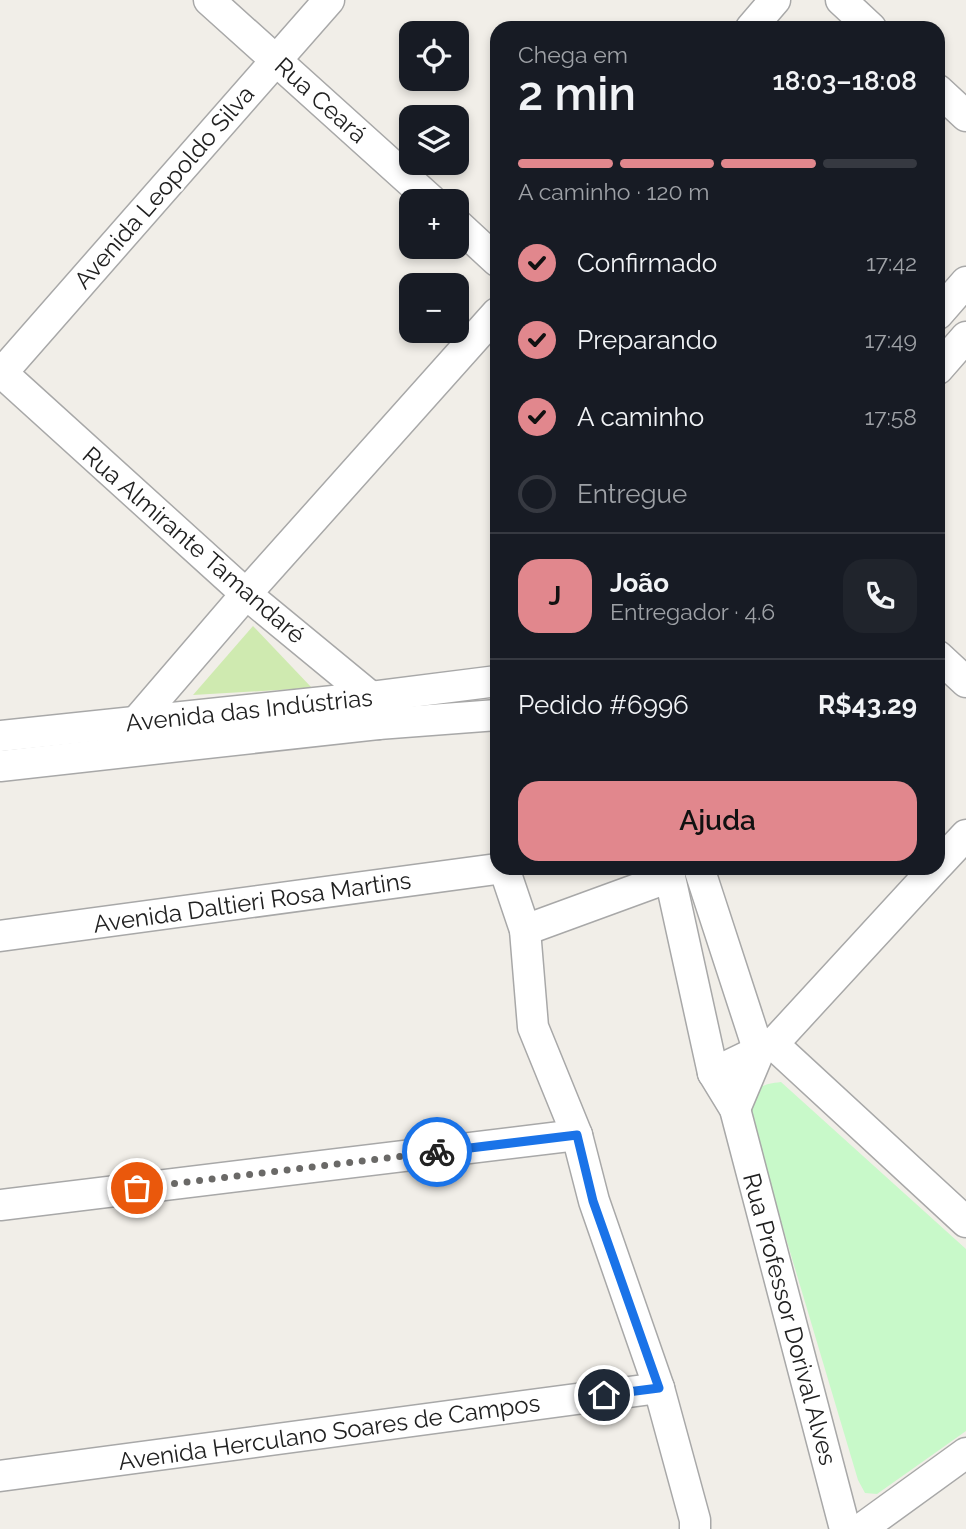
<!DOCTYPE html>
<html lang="pt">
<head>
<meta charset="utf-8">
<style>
	body { margin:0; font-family:Raleway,sans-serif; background:#20242c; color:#f1f3f6; height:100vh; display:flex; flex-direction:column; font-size:26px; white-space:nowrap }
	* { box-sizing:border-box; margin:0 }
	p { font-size:23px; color:#9ea1a6 }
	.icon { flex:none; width:38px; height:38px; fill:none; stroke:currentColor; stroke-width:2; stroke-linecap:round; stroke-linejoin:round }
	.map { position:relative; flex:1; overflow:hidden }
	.drawer { position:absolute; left:490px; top:21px; width:455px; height:854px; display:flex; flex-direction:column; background:#171b24; border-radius:21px; box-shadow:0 4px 10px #0003 }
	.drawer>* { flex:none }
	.buttons { position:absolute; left:399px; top:21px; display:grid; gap:14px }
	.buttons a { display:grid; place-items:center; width:70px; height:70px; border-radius:14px; background:#171b24; box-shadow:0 4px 10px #0003; font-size:35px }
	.pin { position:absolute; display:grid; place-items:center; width:60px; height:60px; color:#fff; margin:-30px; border:4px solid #fff; border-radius:50%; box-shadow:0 2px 7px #0007 }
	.courier { position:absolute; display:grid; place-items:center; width:70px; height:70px; margin:-35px; border:5px solid #1a73e8; border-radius:50%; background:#fff; color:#222; box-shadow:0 2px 9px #0007 }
	.summary em { font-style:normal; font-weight:600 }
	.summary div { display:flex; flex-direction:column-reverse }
	.summary { display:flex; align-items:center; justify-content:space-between; height:119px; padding:0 28px }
	h1 { font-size:46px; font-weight:600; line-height:52px }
	.bar { display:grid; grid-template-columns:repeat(4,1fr); gap:10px 7px; align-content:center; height:84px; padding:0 28px }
	.bar i { height:9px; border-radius:5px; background:#363941 }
	.bar .selected { background:#e1878d }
	.bar p { grid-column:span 4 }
	.line { display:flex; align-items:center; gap:18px; padding:0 28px; border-top:2px solid #363941 }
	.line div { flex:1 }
	.round { display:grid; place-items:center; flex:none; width:74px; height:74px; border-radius:21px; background:#20242c }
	ol { padding:0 28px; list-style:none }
	li { display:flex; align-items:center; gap:21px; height:77px }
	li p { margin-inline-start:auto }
	li .icon { padding:7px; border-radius:50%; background:#e1878d; color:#111; stroke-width:4 }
	li:last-child { color:#9ea1a6 }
	li i { width:38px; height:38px; border:4px solid #363941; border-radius:50% }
	.cta { display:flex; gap:14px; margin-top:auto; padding:14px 28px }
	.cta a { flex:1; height:80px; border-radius:21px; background:#e1878d; color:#111; font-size:28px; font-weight:600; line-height:80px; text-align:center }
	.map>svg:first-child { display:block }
	.grass { fill:#cfeab0 }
	.park { fill:#c8f9c9 }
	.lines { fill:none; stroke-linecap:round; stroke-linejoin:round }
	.street-casing { stroke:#a8a8a8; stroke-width:33 }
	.street { stroke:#fff; stroke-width:30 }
	.done { stroke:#6a6967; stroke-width:7; stroke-dasharray:0 12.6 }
	.route { stroke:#1a73e8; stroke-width:9 }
	.labels { text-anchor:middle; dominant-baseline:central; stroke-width:5; stroke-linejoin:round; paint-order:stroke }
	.street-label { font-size:24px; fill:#212121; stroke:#fff }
</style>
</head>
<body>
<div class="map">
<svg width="966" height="1529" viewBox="0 0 966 1529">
	<rect width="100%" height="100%" fill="#f1eee8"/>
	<path class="grass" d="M 253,626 L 312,688 L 193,695 Z"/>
	<path class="park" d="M 781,1082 L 966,1249 L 966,1431 L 877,1494 L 865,1493 L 858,1480 L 749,1114 C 756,1090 754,1085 781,1082 Z"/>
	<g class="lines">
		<g class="street-casing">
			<g id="street">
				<path d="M 209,0 L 432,201"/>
				<path d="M 841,0 L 871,28"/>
				<path d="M 751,28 L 775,0"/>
				<path d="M 938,90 L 966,116"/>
				<path d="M 457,224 L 497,261"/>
				<path d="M 938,314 L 966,282"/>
				<path d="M 938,369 L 966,337"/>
				<path d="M 0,371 L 246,594 L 371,697 L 378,724"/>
				<path d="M 0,375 L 329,0"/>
				<path d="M 938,656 L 966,682"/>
				<path d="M 136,722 L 246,594 L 497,313"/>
				<path d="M 0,736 L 371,697 L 497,681"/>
				<path d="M 0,766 L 378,724 L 497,715"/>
				<path d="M 938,865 L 966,835"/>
				<path d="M 504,868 L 525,930 L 533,1027 L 577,1135 L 594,1201 L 659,1388 L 695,1520 L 695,1529"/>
				<path d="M 668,868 L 713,1073 L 735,1109 L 845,1529"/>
				<path d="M 699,868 L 759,1052 L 735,1109"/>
				<path d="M 525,930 L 670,877"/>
				<path d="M 0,936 L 504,868"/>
				<path d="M 773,1044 L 935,868"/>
				<path d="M 713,1073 L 773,1044 L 966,1222"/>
				<path d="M 0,1205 L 577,1135"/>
				<path d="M 0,1476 L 659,1388"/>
				<path d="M 861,1529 L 966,1453"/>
			</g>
		</g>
		<use href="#street" class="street"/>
	</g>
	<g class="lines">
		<path class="done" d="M 137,1188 L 437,1152"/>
		<path class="route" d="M 437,1152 L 577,1135 L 593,1201 L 659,1388 L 604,1395"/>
	</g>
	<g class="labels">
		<g class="street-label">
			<text transform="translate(321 100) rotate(42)">Rua Ceará</text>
			<text transform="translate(164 187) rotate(-49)">Avenida Leopoldo Silva</text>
			<text transform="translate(194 545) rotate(41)">Rua Almirante Tamandaré</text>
			<text transform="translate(249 710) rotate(-6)">Avenida das Indústrias</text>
			<text transform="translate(252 902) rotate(-8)">Avenida Daltieri Rosa Martins</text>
			<text transform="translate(790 1319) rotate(75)">Rua Professor Dorival Alves</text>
			<text transform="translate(329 1432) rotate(-8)">Avenida Herculano Soares de Campos</text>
		</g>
	</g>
</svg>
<div class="buttons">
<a><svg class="icon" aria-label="locate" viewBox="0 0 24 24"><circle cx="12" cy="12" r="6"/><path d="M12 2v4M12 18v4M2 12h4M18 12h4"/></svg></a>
<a><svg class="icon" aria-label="layers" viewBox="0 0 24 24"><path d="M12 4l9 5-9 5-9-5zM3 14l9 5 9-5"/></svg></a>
<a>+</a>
<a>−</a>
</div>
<div class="pin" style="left:137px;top:1188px;background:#ea580c"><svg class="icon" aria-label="bag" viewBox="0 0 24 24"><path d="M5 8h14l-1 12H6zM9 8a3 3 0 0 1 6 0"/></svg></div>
<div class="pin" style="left:604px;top:1395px;background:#1f2937"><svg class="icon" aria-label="home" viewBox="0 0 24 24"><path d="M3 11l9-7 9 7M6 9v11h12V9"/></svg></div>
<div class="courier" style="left:437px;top:1152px"><svg class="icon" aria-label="bike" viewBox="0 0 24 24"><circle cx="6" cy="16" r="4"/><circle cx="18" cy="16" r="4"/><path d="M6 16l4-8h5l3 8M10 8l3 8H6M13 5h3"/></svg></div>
<section class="drawer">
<div class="summary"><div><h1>2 min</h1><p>Chega em</p></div><em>18:03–18:08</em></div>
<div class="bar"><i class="selected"></i><i class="selected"></i><i class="selected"></i><i></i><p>A caminho · 120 m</p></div>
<ol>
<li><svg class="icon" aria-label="check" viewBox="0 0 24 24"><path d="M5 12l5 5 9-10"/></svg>Confirmado<p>17:42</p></li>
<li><svg class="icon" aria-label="check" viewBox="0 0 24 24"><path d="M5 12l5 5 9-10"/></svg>Preparando<p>17:49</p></li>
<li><svg class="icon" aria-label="check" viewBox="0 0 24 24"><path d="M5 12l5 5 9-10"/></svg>A caminho<p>17:58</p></li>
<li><i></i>Entregue</li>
</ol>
<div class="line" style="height:126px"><b class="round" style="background:#e1878d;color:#111">J</b><div><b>João</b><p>Entregador · 4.6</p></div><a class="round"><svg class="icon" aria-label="phone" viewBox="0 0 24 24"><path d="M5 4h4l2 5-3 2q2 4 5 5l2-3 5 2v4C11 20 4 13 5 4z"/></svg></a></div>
<div class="line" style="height:91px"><div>Pedido #6996</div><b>R$43.29</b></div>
<div class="cta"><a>Ajuda</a></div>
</section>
</div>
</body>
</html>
